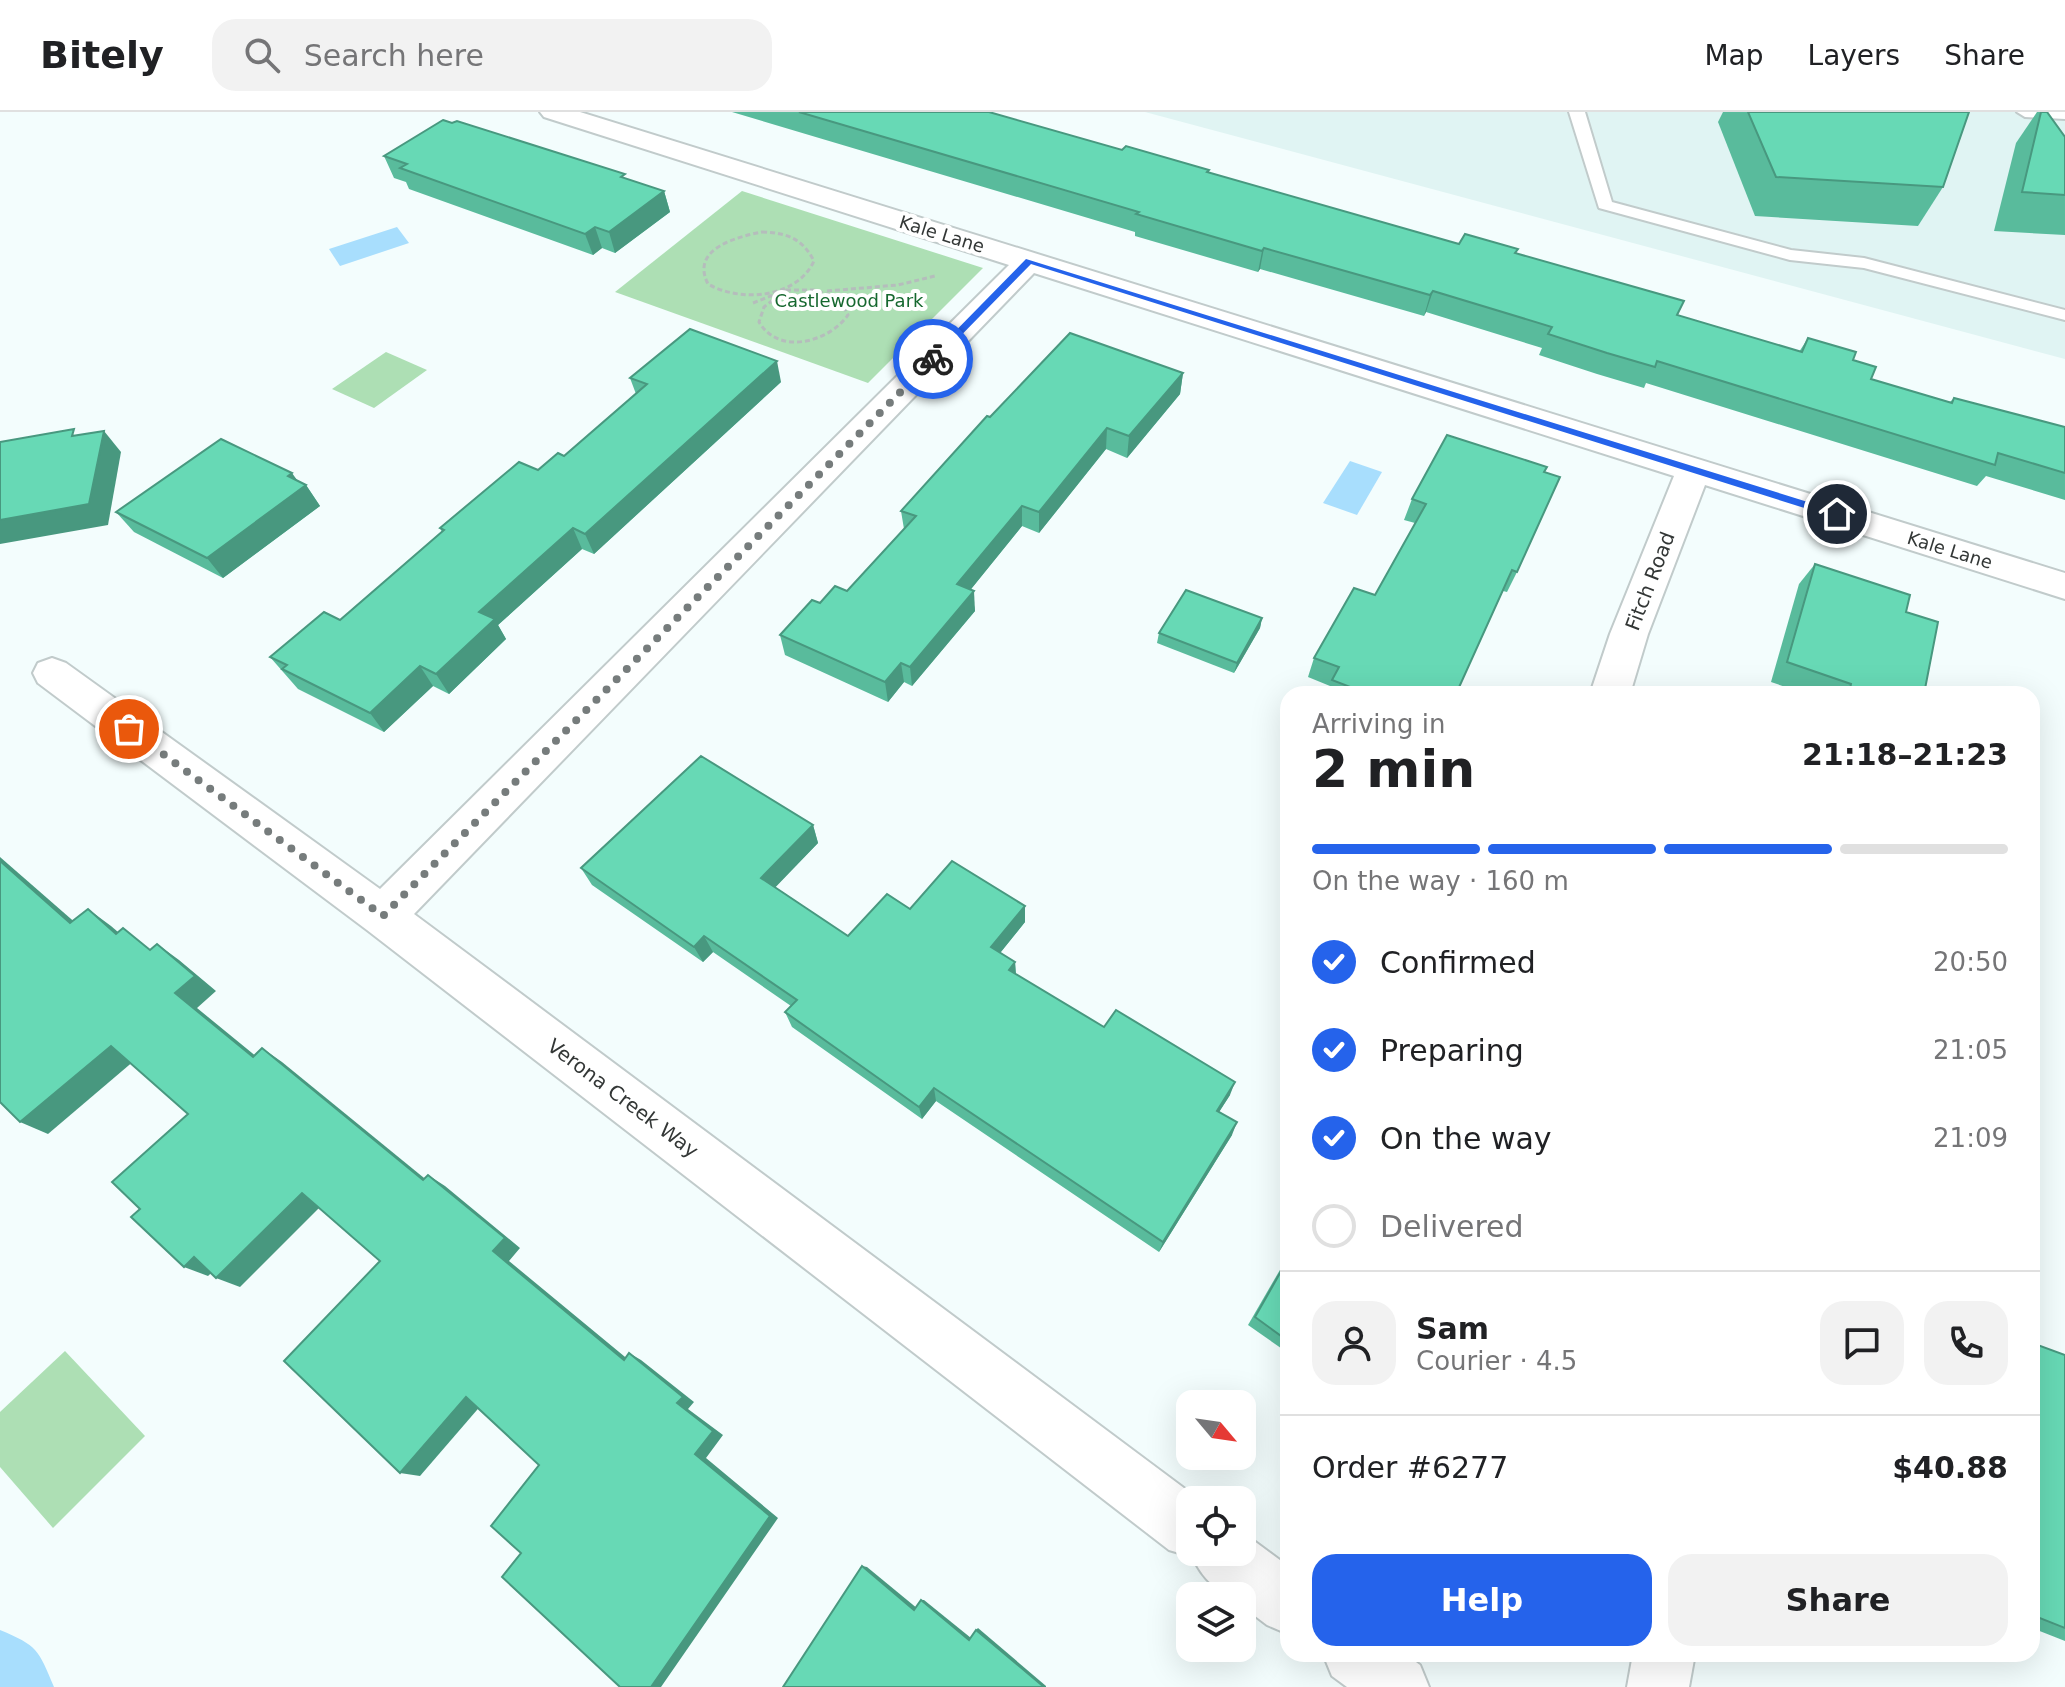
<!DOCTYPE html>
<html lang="en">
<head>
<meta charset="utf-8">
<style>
	body { margin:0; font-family:"DejaVu Sans",sans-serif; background:#f2f2f2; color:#202124; height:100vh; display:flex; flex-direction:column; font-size:30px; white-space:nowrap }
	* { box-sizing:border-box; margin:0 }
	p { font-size:26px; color:#757577 }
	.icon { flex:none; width:44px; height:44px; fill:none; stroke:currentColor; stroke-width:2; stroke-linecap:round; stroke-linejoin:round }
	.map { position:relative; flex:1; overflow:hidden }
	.details { position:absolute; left:1280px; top:574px; width:760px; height:976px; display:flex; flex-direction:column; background:#fff; border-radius:24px; box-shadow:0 8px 32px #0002 }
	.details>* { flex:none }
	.needle { width:52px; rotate:119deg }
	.fabs { position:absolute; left:1176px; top:1278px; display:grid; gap:16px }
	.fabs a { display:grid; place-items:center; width:80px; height:80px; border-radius:16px; background:#fff; box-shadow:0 8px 32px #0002; font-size:40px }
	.pin { position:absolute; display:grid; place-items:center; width:68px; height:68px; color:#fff; margin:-34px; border:4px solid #fff; border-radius:50%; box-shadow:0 2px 8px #0007 }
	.courier { position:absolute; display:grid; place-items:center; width:80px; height:80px; margin:-40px; border:6px solid #2563eb; border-radius:50%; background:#fff; color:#222; box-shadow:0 2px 10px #0007 }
	.summary em { font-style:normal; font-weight:600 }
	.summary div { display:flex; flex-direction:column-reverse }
	.summary { display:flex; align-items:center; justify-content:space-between; height:136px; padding:0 32px }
	h1 { font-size:52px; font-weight:600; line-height:60px }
	.bar { display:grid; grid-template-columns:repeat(4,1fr); gap:12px 8px; align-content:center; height:96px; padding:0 32px }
	.bar i { height:10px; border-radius:6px; background:#e0e0e0 }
	.bar .active { background:#2563eb }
	.bar p { grid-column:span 4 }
	.line { display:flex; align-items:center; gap:20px; padding:0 32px; border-top:2px solid #e0e0e0 }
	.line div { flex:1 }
	.round { display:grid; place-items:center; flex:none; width:84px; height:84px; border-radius:24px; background:#f2f2f2 }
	ol { padding:0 32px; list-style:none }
	li { display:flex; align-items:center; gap:24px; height:88px }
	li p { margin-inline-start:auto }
	li .icon { padding:8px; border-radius:50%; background:#2563eb; color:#fff; stroke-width:4 }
	li:last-child { color:#757577 }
	li i { width:44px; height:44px; border:4px solid #e0e0e0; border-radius:50% }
	.cta { display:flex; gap:16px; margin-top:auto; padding:16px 32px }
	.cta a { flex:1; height:92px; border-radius:24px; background:#2563eb; color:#fff; font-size:32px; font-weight:600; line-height:92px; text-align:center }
	.cta a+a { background:#f2f2f2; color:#202124 }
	header { display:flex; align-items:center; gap:48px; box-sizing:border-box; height:112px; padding:0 40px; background:#fff; border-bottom:2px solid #e0e0e0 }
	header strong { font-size:38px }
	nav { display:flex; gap:44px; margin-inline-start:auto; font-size:28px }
	.search { width:560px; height:72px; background:#f2f2f2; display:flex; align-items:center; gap:20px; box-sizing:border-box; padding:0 28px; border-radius:24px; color:#757577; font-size:30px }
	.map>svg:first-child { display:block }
	.built { fill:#e0f4f3 }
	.green { fill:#addfb4 }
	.water { fill:#a8defd }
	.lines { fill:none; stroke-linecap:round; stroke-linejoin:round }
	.canal { fill:#a8defd; fill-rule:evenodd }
	.service-casing { stroke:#c1cbcb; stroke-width:4 }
	.minor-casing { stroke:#c1cbcb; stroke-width:4 }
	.path { stroke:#b5bdbc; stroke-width:3; stroke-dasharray:5 3; stroke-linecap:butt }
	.service { fill:#fff; fill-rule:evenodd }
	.minor { fill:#fff; fill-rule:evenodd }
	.wall { fill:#59bb9c }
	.shaded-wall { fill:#48987f }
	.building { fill:#67d9b5; stroke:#48987f; stroke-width:2 }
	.route { fill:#2563eb }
	.done { stroke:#767c7c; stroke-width:8; stroke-dasharray:0 14.4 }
	.labels { text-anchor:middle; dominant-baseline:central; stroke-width:8; stroke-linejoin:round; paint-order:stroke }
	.far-street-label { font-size:18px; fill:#333736; stroke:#fff }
	.far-park-label { font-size:18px; fill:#16682f; stroke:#fff }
	.street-label { font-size:20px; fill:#333736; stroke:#fff }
</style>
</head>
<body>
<header>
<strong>Bitely</strong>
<div class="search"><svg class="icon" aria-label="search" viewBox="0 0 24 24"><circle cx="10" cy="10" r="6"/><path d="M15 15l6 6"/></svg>Search here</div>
<nav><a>Map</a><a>Layers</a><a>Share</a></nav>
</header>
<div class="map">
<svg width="2065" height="1575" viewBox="0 0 2065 1575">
	<rect width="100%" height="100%" fill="#f3fdfd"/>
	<path class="built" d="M 1145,0 L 2065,0 L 2065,247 Z"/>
	<g class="green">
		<path d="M 742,79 L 983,156 L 868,271 L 615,180 Z"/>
		<path d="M 386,240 L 427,258 L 374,296 L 332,277 Z"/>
		<path d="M 65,1239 L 145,1324 L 53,1416 L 0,1355 L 0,1300 Z"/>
	</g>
	<g class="water">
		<path d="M 397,115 L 409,131 L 340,154 L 329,137 Z"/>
		<path d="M 1350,349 L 1382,360 L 1357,403 L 1323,391 Z"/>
	</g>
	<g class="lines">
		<path class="canal" d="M 0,1518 C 38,1534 38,1537 54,1575 L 0,1575 Z"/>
		<g class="service-casing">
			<g id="service">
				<path d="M 1569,0 L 1585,0 L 1612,90 L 1791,138 L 1864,146 L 2065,198 L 2065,208 L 1864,156 L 1790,148 L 1599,96 Z"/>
				<path d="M 2017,0 L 2065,0 L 2065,7 L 2025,5 Z"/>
			</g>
		</g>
		<g class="minor-casing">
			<g id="minor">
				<path d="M 540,0 L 580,0 L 2065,461 L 2065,487 L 1705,373 L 1648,522 L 1630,582 L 1590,582 L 1610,522 L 1674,364 L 1034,161 L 414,802 L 1200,1388 L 1190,1388 L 1190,1440 L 1242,1440 L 1242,1420 L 1288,1454 L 1288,1522 L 1267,1513 L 1242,1494 L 1242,1484 C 1219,1484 1201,1465 1193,1445 L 1169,1438 L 367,818 L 38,571 L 33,561 L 38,551 L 52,546 L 66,551 L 380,777 L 1009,153 L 544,5 Z"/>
				<path d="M 1323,1542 L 1405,1542 L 1420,1553 L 1429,1575 L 1347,1575 L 1332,1564 Z"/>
				<path d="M 1633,1542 L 1695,1542 L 1689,1575 L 1627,1575 Z"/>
			</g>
		</g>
		<g class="path">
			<path d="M 762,120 C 787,121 802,126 814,149 C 797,186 741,191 708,172 C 690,137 736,125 762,120 Z"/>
			<path d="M 786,178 L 814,178 L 839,186 L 848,203 C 829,230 779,244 759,210 L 764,195 Z"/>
			<path d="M 827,179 L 898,173 L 935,164"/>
			<path d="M 753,191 L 786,178"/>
		</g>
		<use href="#service" class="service"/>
		<use href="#minor" class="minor"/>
	</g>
	<g class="wall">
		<path d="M 732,0 L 989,0 L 1122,38 L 1209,61 L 1459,132 L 1516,142 L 1677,203 L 1799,240 L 1808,226 L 1853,248 L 1871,267 L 1950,290 L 1954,286 L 2065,315 L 2065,388 L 1986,364 L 1977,374 L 1646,271 L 1644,276 L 1597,262 L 1539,243 L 1542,236 L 1426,200 L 1424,204 L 1260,157 L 1258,160 L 1135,124 L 1135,120 Z"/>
		<path d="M 1723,0 L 1969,0 L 1943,75 L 1918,114 L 1755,104 L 1718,10 Z"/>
		<path d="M 2037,0 L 2047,0 L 2065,25 L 2065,123 L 1994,119 L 2016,31 Z"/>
		<path d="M 384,44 L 627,67 L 664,79 L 670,100 L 615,141 L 602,136 L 593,143 L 409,77 L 406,70 L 394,66 Z"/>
		<path d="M 1183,261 L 1180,282 L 1127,346 L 1106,337 L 1039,421 L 1022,414 L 971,477 L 975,499 L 912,574 L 904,570 L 888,590 L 785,543 L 780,523 L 820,491 L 847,479 L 904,417 L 901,399 L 990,305 Z"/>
		<path d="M 630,266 L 781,270 L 594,442 L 582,437 L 498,513 L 506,527 L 449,582 L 433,574 L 384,620 L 298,577 L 270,545 L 340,508 L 442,420 L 440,416 L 564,344 L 636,282 Z"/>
		<path d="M 1544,360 L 1517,460 L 1507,480 L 1503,479 L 1456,582 L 1327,582 L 1330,574 L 1308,565 L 1314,546 L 1375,483 L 1415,411 L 1404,408 L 1412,387 Z"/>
		<path d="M 298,369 L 306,373 L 320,394 L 223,466 L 134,420 L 116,400 Z"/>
		<path d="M 1815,452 L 1906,500 L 1924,582 L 1806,582 L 1771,570 L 1799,472 Z"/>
		<path d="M 1262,506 L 1260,516 L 1234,561 L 1157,531 L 1159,521 Z"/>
		<path d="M 813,713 L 818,731 L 775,775 L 848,824 L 910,797 L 1025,794 L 1025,810 L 1000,841 L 1015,850 L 1016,862 L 1104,915 L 1230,983 L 1219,1000 L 1232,1023 L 1159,1140 L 936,989 L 922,1007 L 792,915 L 785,900 L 791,894 L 713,840 L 703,850 L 592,773 L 581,756 Z"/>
		<path d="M 1288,1144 L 1288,1241 L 1248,1213 Z"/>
		<path d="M 2032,1231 L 2065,1243 L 2065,1529 L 2032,1516 Z"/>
	</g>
	<g class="shaded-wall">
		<path d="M 664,79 L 670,100 L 615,141 L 609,120 Z"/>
		<path d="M 595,115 L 602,136 L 593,143 L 585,122 Z"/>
		<path d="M 1264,136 L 1260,157 L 1258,160 L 1262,139 Z"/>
		<path d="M 1433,179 L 1426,200 L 1424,204 L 1430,183 Z"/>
		<path d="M 777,249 L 781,270 L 594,442 L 585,422 Z"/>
		<path d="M 1183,261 L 1180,282 L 1127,346 L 1129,324 Z"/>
		<path d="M 1107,316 L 1106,337 L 1039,421 L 1039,400 Z"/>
		<path d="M 104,319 L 121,340 L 108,413 L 0,432 L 0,408 Z"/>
		<path d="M 292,361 L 302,375 L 306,373 L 320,394 L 223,466 L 207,446 Z"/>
		<path d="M 1022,394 L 1022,414 L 959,492 L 957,472 Z"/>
		<path d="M 573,416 L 582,437 L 498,513 L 506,527 L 449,582 L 436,562 L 479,500 Z"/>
		<path d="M 974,479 L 975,499 L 912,574 L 910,555 Z"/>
		<path d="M 1262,506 L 1260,516 L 1234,561 L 1237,551 Z"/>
		<path d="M 901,551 L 904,570 L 888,590 L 885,570 Z"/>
		<path d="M 420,554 L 433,574 L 384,620 L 370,601 Z"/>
		<path d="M 813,713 L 818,731 L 768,783 L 761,766 Z"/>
		<path d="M 0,745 L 94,827 L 70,811 L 0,749 Z"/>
		<path d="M 1025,794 L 1025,810 L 992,851 L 991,835 Z"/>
		<path d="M 88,797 L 111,814 L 139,838 L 116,822 Z"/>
		<path d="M 704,824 L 713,840 L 703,850 L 694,835 Z"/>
		<path d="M 157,832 L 179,848 L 216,879 L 197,896 L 274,959 L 253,945 L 175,881 Z"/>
		<path d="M 1015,850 L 1016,866 L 1009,858 Z"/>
		<path d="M 111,934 L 135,948 L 48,1022 L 20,1010 Z"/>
		<path d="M 262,936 L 282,950 L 440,1079 L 423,1068 Z"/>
		<path d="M 1235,970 L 1230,983 L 1212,1011 L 1217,999 Z"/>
		<path d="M 934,976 L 936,989 L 922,1007 L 919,995 Z"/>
		<path d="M 1237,1010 L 1232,1023 L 1159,1140 L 1163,1130 Z"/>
		<path d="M 428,1063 L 445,1074 L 520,1136 L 509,1149 L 636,1254 L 624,1248 L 493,1139 Z"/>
		<path d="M 302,1081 L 323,1092 L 240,1175 L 216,1166 Z"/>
		<path d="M 194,1145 L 219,1154 L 208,1164 L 184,1155 Z"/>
		<path d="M 629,1241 L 641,1248 L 694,1290 L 688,1297 L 723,1323 L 706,1346 L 778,1406 L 661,1575 L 651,1575 L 695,1342 L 677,1291 Z"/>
		<path d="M 466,1285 L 483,1291 L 420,1364 L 400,1361 Z"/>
		<path d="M 862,1454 L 867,1455 L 918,1497 L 914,1498 Z"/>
		<path d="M 921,1488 L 924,1488 L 971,1526 L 969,1528 Z"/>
		<path d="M 978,1516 L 1046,1574 L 1046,1575 L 1044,1575 L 976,1518 Z"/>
	</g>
	<g class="building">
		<path d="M 799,0 L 989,0 L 1122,38 L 1126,34 L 1209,58 L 1207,60 L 1459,132 L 1465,122 L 1518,137 L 1515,141 L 1684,189 L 1677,203 L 1802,240 L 1808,226 L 1856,240 L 1853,248 L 1876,255 L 1871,267 L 1952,291 L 1954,286 L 2065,315 L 2065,361 L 1998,341 L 1995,353 L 1657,249 L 1655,255 L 1607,241 L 1548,222 L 1552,215 L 1433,179 L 1430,183 L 1264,136 L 1262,139 L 1136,102 L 1139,100 Z"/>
		<path d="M 1748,0 L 1969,0 L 1943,75 L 1776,65 Z"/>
		<path d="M 2041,0 L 2047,0 L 2065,25 L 2065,83 L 2022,80 Z"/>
		<path d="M 443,8 L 452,11 L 457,9 L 625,62 L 621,65 L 664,79 L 609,120 L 595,115 L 585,122 L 400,56 L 407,52 L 384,44 Z"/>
		<path d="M 690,217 L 777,249 L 585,422 L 573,416 L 479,500 L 495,507 L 436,562 L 420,554 L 370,601 L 282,557 L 287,553 L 270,545 L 324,500 L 340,508 L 444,418 L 440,416 L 519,350 L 538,358 L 558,341 L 564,344 L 647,272 L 630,266 Z"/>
		<path d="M 1070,221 L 1183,261 L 1129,324 L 1107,316 L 1039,400 L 1022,394 L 957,472 L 974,479 L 910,555 L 901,551 L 885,570 L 780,523 L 812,488 L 820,491 L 835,474 L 847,479 L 916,404 L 901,399 L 987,304 L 990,305 Z"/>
		<path d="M 74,317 L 72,324 L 104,319 L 89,392 L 0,408 L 0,330 Z"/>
		<path d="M 1447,323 L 1547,355 L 1544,360 L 1560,365 L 1517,460 L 1512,458 L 1456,582 L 1368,582 L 1332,568 L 1339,555 L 1314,546 L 1354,476 L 1375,483 L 1426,392 L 1412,387 Z"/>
		<path d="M 221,327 L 292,361 L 288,364 L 306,373 L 207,446 L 116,400 Z"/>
		<path d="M 1815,452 L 1910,483 L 1906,500 L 1938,510 L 1924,582 L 1849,582 L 1851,572 L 1787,550 Z"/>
		<path d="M 1186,478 L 1262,506 L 1237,551 L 1159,521 Z"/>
		<path d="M 701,644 L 813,713 L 761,766 L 848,824 L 887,782 L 910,797 L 952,749 L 1025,794 L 991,835 L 1015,850 L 1009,858 L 1104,915 L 1116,898 L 1235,970 L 1217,999 L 1237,1010 L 1163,1130 L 934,976 L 919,995 L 785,900 L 797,888 L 704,824 L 694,835 L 581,756 Z"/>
		<path d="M 0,749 L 70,811 L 88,797 L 116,822 L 123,816 L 150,838 L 157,832 L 195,864 L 175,881 L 253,945 L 262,936 L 423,1068 L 428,1063 L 505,1126 L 493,1139 L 624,1248 L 629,1241 L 683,1285 L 677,1291 L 713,1319 L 695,1342 L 770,1404 L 651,1575 L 620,1575 L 502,1465 L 521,1441 L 491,1414 L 539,1353 L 466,1285 L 400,1361 L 284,1249 L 380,1149 L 302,1081 L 216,1166 L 194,1145 L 184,1155 L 131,1105 L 140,1097 L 112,1070 L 188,1002 L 111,934 L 20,1010 L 0,990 Z"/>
		<path d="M 1288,1147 L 1288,1229 L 1255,1205 Z"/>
		<path d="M 2032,1231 L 2065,1243 L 2065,1516 L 2032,1503 Z"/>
		<path d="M 862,1454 L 914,1498 L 921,1488 L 969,1528 L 976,1518 L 1044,1575 L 783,1575 Z"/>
	</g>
	<path class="route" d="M 1026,147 L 1840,400 L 1842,402 L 1833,405 L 1031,152 L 936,249 L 930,249 L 930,245 Z"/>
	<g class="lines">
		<path class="done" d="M 129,617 L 383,804 L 933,247"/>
	</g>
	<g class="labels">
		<g class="far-street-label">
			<text transform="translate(942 122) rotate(17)">Kale Lane</text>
			<text transform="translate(1950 438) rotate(17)">Kale Lane</text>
		</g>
		<g class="far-park-label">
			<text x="849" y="188">Castlewood Park</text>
		</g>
		<g class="street-label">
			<text transform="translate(1650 469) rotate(-69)">Fitch Road</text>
			<text transform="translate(623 986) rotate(37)">Verona Creek Way</text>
		</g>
	</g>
</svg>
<div class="fabs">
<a><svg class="needle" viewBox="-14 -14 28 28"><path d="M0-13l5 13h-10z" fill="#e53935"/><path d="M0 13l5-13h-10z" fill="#757577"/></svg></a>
<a><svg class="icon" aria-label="locate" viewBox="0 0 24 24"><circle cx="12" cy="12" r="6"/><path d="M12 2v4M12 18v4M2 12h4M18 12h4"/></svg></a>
<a><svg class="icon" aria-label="layers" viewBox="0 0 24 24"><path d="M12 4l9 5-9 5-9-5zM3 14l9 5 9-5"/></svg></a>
</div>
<div class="pin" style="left:129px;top:617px;background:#ea580c"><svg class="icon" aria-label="bag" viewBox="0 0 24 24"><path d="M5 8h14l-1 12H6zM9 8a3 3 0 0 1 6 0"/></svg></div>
<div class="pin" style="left:1837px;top:402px;background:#1f2937"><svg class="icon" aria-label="home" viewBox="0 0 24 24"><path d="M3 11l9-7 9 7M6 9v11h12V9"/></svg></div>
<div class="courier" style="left:933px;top:247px"><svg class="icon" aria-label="bike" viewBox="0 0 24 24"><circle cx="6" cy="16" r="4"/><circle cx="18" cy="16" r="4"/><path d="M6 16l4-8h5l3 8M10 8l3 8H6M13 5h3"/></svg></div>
<section class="details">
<div class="summary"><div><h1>2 min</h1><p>Arriving in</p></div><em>21:18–21:23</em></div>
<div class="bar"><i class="active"></i><i class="active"></i><i class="active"></i><i></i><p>On the way · 160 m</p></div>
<ol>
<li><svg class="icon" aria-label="check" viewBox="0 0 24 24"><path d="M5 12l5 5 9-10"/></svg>Confirmed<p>20:50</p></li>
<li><svg class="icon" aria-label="check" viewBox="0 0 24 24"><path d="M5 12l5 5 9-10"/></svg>Preparing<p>21:05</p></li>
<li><svg class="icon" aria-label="check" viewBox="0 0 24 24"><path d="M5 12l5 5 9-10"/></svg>On the way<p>21:09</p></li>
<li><i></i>Delivered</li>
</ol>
<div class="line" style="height:144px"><a class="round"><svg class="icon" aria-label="person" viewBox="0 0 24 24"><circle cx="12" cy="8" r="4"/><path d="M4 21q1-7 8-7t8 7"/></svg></a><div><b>Sam</b><p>Courier · 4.5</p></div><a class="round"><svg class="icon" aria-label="chat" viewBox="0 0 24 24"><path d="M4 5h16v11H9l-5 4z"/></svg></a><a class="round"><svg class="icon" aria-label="phone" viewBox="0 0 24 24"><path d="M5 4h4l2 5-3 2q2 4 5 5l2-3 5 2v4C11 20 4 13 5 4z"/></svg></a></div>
<div class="line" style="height:104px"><div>Order #6277</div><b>$40.88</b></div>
<div class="cta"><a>Help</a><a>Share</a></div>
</section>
</div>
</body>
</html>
